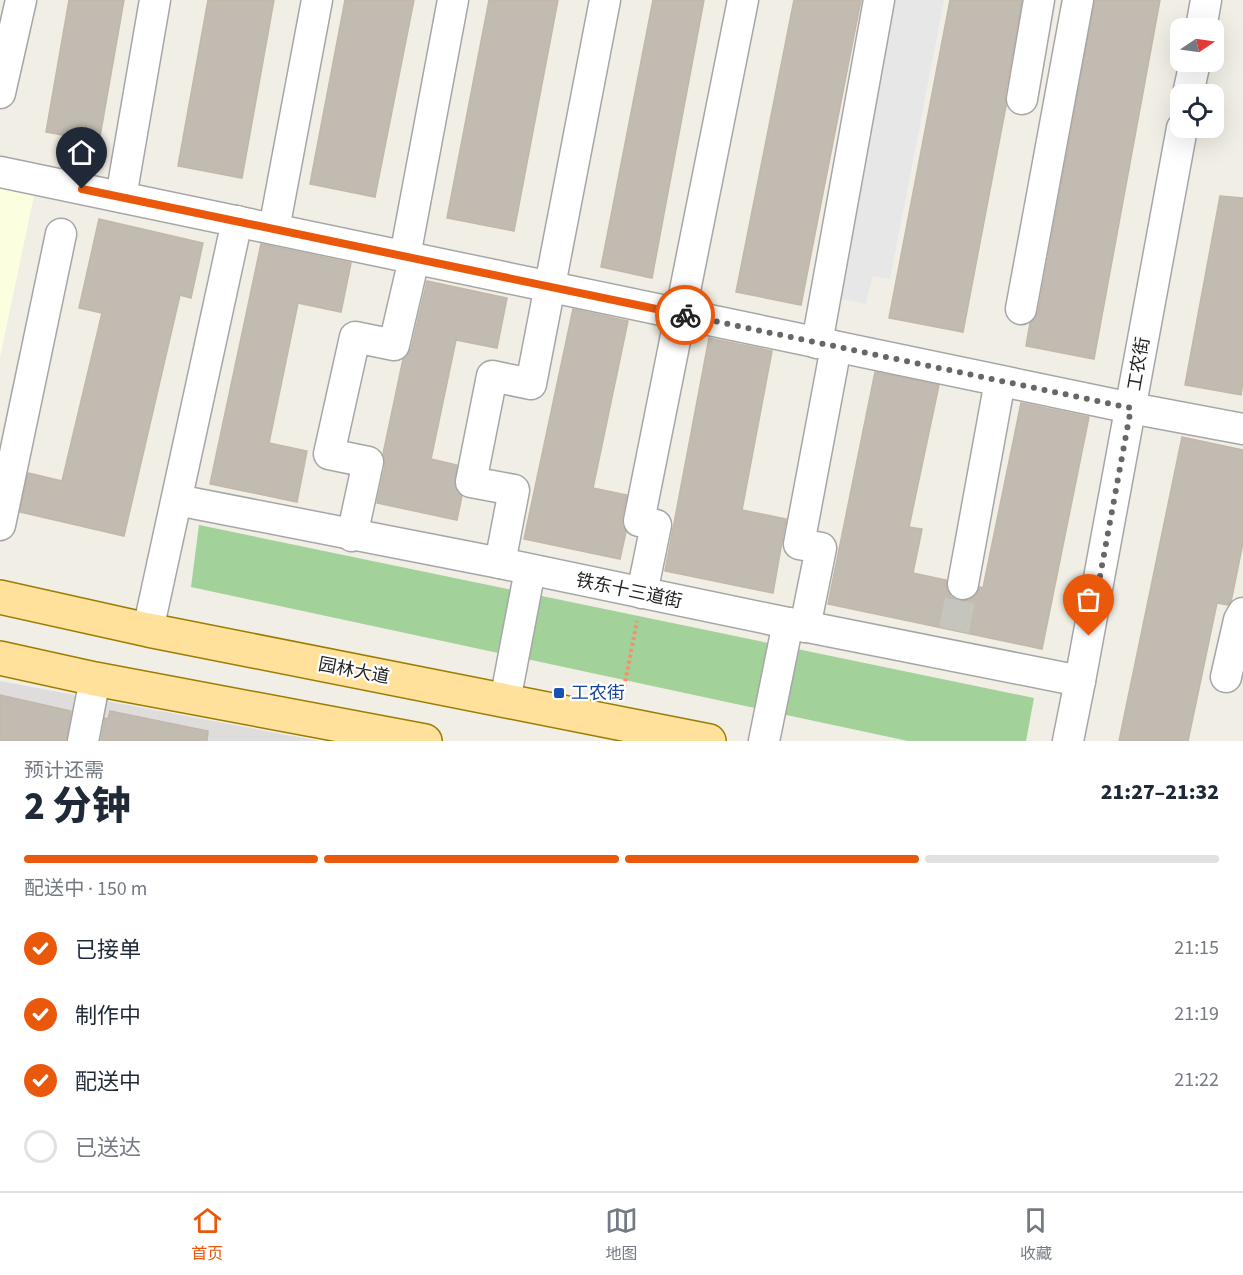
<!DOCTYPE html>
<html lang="zh">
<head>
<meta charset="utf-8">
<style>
	body { margin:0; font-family:"Source Sans 3","Noto Sans SC",sans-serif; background:#f2f2f3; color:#1f2937; height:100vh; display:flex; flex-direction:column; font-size:22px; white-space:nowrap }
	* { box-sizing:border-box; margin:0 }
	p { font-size:20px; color:#747a83 }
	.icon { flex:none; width:33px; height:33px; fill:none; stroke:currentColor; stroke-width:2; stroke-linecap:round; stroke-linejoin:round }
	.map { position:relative; height:741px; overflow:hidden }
	.details { display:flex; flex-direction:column; background:#fff; flex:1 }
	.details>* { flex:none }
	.needle { width:39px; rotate:77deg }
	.fabs { position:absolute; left:1170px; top:18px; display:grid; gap:12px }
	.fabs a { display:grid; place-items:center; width:54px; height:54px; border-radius:12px; background:#fff; box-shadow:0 6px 24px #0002; font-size:30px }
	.pin { position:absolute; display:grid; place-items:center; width:51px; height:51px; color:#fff; margin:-62px -26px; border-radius:50% 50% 50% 0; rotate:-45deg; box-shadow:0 0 6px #0007 }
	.pin .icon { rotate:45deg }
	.courier { position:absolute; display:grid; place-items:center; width:60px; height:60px; margin:-30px; border:4px solid #ea580c; border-radius:50%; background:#fff; color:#222; box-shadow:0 2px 8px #0007 }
	.head em { font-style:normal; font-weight:800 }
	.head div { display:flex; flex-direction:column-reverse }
	.head { display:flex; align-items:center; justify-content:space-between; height:102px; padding:0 24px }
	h1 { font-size:39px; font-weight:800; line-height:45px }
	.bar { display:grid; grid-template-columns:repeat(4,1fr); gap:9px 6px; align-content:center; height:72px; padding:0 24px }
	.bar i { height:8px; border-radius:4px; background:#e0e1e3 }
	.bar .selected { background:#ea580c }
	.bar p { grid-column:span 4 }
	ol { padding:0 24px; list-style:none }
	li { display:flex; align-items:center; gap:18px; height:66px }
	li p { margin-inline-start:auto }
	li .icon { padding:6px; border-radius:50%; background:#ea580c; color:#fff; stroke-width:4 }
	li:last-child { color:#747a83 }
	li i { width:33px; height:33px; border:3px solid #e0e1e3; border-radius:50% }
	.tab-bar { display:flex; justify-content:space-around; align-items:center; height:84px; border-top:2px solid #e0e1e3; background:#fff; font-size:16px; color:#747a83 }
	.tab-bar a { display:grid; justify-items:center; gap:3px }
	.tab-bar .selected { color:#ea580c }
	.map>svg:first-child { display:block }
	.residential { fill:#dedddc }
	.education { fill:#fbffe0 }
	.forest { fill:#a2d199 }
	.parking { fill:#e7e7e7 }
	.building { fill:#c1bbb1; stroke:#c3b7a7; stroke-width:1.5 }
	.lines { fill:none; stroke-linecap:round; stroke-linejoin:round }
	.minor-tunnel { stroke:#c6c5bd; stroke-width:30; stroke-dasharray:30 15; stroke-linecap:butt }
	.minor-casing { stroke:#a6a6a6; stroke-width:33 }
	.major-casing { stroke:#9b7d00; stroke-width:36 }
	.path { stroke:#fe8c69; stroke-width:4; stroke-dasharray:3 3; stroke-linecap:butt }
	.minor { stroke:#fff; stroke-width:30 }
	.major { stroke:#ffe19c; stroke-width:33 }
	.done { stroke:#686764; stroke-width:6; stroke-dasharray:0 10.8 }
	.route { stroke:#ea580c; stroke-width:8 }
	.transit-dot { fill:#1a4fb4; stroke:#fff; stroke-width:2 }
	.labels { text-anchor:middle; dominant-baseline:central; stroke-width:4.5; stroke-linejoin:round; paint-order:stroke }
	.street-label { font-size:18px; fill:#1f1f1f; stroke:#fff }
	.transit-label { font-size:18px; fill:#164399; stroke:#fff; text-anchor:start }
</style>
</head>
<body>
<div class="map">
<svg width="1243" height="741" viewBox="0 0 1243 741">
	<rect width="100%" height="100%" fill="#f0eee5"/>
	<path class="residential" d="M 0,681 L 320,741 L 0,741 Z"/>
	<path class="education" d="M 0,182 L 35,191 L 0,357 Z"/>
	<path class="forest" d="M 199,525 L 1034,698 L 1026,741 L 908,741 L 191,587 Z"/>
	<path class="parking" d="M 889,0 L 944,0 L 890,279 L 872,276 L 866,304 L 832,297 Z"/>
	<g class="building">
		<path d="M 69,0 L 124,0 L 99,142 L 46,132 Z"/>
		<path d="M 208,0 L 274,0 L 242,178 L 178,166 Z"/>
		<path d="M 345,0 L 414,0 L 375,197 L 310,184 Z"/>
		<path d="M 489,0 L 558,0 L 514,231 L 447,218 Z"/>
		<path d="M 653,0 L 704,0 L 652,278 L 601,267 Z"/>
		<path d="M 794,0 L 861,0 L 801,305 L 736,292 Z"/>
		<path d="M 950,0 L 1022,0 L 1005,96 L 1006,106 L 963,332 L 889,318 Z"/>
		<path d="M 1095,0 L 1160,0 L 1094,359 L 1026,346 L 1030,323 L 1038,312 Z"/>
		<path d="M 1220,196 L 1243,198 L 1243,381 L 1241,395 L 1185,385 Z"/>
		<path d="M 99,219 L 203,243 L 191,298 L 180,295 L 124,536 L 20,512 L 28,473 L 62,481 L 102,313 L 79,308 Z"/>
		<path d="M 261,244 L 351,263 L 341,312 L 298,303 L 269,443 L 307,451 L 297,502 L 210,484 Z"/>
		<path d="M 427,281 L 507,298 L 497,348 L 456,340 L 431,459 L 457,465 L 455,487 L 462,496 L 457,520 L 377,503 L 385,466 L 383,454 L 403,359 L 411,349 Z"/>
		<path d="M 573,309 L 628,321 L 593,488 L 627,495 L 622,518 L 622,526 L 626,532 L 620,559 L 524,539 Z"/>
		<path d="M 709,338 L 772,351 L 742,510 L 786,519 L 773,593 L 665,571 Z"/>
		<path d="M 875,372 L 939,385 L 909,527 L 922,529 L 913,573 L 946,580 L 947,590 L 951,597 L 959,601 L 969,600 L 976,595 L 980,587 L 983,588 L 1021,403 L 1089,417 L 1042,649 L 828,604 Z"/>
		<path d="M 1182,437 L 1243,450 L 1243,543 L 1231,602 L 1228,605 L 1217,603 L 1188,741 L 1119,741 Z"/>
		<path d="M 0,695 L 71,711 L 66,741 L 0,741 Z"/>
		<path d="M 110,711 L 208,731 L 207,741 L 101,741 L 105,718 L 108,719 Z"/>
	</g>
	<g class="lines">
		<path class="minor-tunnel" d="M 954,630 L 963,584"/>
		<g class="minor-casing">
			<g id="minor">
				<path d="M 1201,28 L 1206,0"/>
				<path d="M 0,93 L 21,0"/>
				<path d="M 1188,94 L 1195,62"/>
				<path d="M 1022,99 L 1039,0"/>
				<path d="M 0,172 L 1131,408 L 1243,429"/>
				<path d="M 121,197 L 155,0"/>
				<path d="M 274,229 L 317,0"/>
				<path d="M 405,256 L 453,0"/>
				<path d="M 1021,309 L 1078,0"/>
				<path d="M 817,343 L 879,0"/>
				<path d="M 177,500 L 500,563 L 788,623 L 1080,681"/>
				<path d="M 0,525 L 61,234"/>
				<path d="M 352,536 L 368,462 L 329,454 L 355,337 L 394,345 L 414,259"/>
				<path d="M 500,563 L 514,490 L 471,482 L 492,376 L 531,384 L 605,0"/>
				<path d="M 963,584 L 1000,381"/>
				<path d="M 642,593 L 656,525 L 639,521 L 743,0"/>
				<path d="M 805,627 L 821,548 L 799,544 L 836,347"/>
				<path d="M 148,630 L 237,221"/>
				<path d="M 1226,677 L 1239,620 L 1243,613"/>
				<path d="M 505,701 L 530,570"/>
				<path d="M 83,741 L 95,679"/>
				<path d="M 764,741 L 788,623"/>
				<path d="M 1068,741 L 1080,681 L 1182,128"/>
			</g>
		</g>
		<g class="major-casing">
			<g id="major">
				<path d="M 0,597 L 148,630 L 709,741"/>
				<path d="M 0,658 L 95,679 L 425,741"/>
			</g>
		</g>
		<path class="path" d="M 623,693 L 637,621"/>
		<use href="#minor" class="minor"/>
		<use href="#major" class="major"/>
	</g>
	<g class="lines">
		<path class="done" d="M 685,315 L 1131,408 L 1089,636"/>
		<path class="route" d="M 82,189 L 685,315"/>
	</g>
	<rect class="transit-dot" x="553" y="687" width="12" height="12" rx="3"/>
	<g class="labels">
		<g class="street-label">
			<text transform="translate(1139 364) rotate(-80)">工农街</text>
			<text transform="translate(629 591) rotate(12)">铁东十三道街</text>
			<text transform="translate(354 671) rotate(11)">园林大道</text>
		</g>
		<g class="transit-label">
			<text x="571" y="693">工农街</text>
		</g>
	</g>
</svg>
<div class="fabs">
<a><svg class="needle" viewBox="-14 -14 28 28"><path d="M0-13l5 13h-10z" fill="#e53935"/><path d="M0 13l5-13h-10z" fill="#747a83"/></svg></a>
<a><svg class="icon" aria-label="locate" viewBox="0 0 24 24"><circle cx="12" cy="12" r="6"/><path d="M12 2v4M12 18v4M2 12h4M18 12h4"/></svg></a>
</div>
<div class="pin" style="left:1089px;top:636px;background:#ea580c"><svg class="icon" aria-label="bag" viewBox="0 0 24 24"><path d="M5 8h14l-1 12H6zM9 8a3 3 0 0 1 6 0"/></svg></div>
<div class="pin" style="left:82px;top:189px;background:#1f2937"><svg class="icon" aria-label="home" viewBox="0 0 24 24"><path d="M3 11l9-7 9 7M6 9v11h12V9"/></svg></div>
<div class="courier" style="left:685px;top:315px"><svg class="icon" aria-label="bike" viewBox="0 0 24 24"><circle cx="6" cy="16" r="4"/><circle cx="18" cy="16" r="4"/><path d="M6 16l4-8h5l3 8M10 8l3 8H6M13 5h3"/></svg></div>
</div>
<section class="details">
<div class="head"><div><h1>2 分钟</h1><p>预计还需</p></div><em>21:27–21:32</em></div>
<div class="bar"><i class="selected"></i><i class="selected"></i><i class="selected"></i><i></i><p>配送中 · 150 m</p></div>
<ol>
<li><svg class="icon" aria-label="check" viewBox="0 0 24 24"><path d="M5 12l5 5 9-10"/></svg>已接单<p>21:15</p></li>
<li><svg class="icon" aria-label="check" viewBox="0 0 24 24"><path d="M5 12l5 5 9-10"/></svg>制作中<p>21:19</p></li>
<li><svg class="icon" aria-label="check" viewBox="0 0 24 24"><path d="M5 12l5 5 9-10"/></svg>配送中<p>21:22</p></li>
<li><i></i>已送达</li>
</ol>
</section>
<nav class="tab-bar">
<a class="selected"><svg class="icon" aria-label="home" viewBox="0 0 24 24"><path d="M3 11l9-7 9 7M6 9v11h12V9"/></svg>首页</a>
<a><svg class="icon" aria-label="map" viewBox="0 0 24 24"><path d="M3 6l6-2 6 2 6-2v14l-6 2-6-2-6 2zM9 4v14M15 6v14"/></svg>地图</a>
<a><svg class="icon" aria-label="saved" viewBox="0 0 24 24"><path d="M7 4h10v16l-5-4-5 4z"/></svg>收藏</a>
</nav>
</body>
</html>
